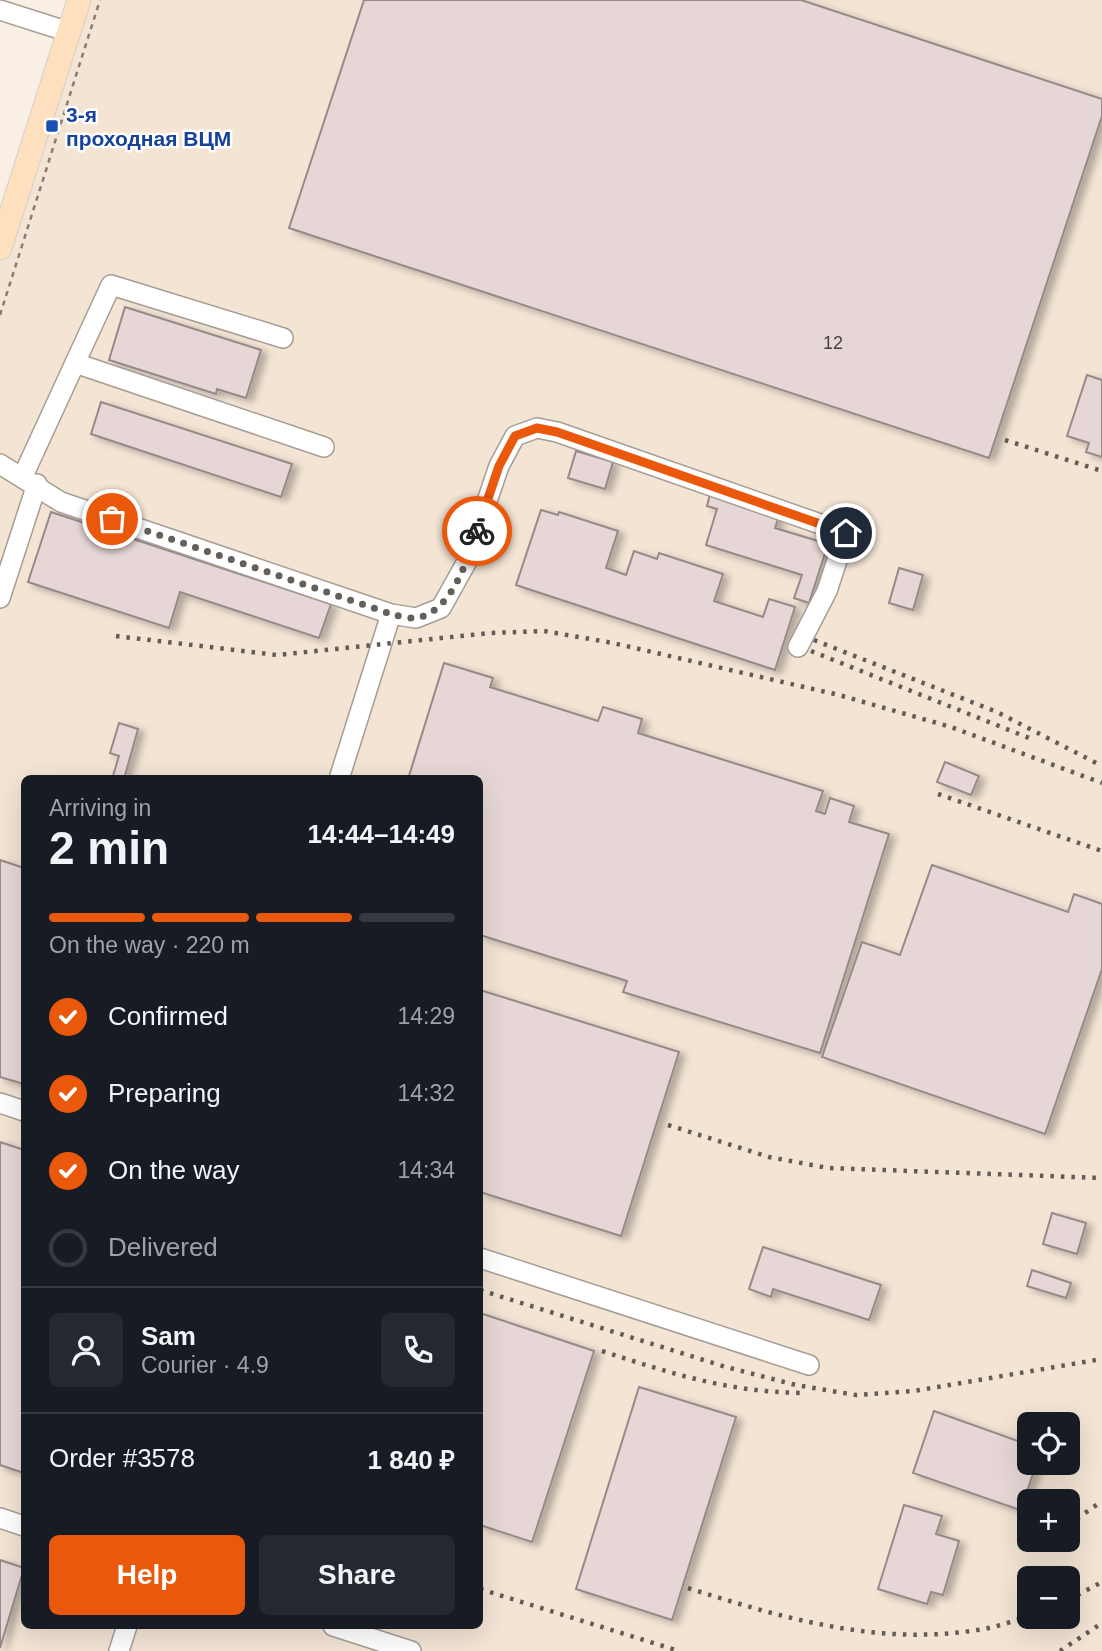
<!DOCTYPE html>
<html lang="en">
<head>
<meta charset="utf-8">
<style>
	body { margin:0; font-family:Arial,sans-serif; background:#242831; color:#f1f3f6; height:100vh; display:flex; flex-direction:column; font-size:26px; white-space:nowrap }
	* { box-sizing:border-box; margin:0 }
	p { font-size:23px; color:#9ea1a6 }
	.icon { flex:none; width:38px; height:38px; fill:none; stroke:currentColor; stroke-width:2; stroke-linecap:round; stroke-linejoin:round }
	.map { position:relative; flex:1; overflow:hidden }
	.drawer { position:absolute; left:21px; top:775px; width:462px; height:854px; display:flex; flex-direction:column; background:#171b24; border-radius:10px; box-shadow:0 7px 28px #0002 }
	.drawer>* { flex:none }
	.controls { position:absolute; left:1017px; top:1412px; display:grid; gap:14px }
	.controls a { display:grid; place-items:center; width:63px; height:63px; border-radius:10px; background:#171b24; box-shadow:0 7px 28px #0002; font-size:35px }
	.pin { position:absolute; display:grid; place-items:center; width:60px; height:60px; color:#fff; margin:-30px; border:4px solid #fff; border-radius:50%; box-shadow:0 2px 7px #0007 }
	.courier { position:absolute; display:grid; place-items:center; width:70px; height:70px; margin:-35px; border:5px solid #ea580c; border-radius:50%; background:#fff; color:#222; box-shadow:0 2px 9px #0007 }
	.summary em { font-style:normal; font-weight:700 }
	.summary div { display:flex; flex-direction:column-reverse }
	.summary { display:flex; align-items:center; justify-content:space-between; height:119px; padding:0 28px }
	h1 { font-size:46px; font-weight:700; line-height:52px }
	.bar { display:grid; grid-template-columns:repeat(4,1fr); gap:10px 7px; align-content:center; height:84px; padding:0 28px }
	.bar i { height:9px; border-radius:5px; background:#363941 }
	.bar .on { background:#ea580c }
	.bar p { grid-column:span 4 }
	.line { display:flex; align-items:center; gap:18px; padding:0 28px; border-top:2px solid #363941 }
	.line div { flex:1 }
	.round { display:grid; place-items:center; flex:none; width:74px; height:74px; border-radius:10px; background:#242831 }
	ol { padding:0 28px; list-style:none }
	li { display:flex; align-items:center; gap:21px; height:77px }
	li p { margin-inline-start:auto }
	li .icon { padding:7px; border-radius:50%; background:#ea580c; color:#fff; stroke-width:4 }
	li:last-child { color:#9ea1a6 }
	li i { width:38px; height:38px; border:4px solid #363941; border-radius:50% }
	.action { display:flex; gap:14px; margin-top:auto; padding:14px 28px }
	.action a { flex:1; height:80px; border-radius:10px; background:#ea580c; color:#fff; font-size:28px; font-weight:700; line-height:80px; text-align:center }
	.action a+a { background:#242831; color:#f1f3f6 }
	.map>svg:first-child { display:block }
	.built { fill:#f3e4d4; fill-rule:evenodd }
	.building { fill:#e6d7d6; stroke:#968988; stroke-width:2; filter:url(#shadow) }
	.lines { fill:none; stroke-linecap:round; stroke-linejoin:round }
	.minor-casing { stroke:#a69d94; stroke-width:22 }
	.major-casing { stroke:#d0cfcf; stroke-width:25 }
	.path { stroke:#847d77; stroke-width:2.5; stroke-dasharray:5 5; stroke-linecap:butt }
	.minor { stroke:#fff; stroke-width:19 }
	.major { stroke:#fee0be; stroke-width:23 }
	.rail { stroke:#625c56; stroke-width:4.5; stroke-dasharray:3.5 7; stroke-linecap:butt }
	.done { stroke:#655f59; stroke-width:7; stroke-dasharray:0 12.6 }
	.route { stroke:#ea580c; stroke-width:9 }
	.transit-dot { fill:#1a4fb4; stroke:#fff; stroke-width:2.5 }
	.labels { text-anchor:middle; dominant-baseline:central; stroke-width:5; stroke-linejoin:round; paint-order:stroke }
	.number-label { font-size:18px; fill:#494240 }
	.transit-label { font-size:21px; font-weight:bold; fill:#164399; stroke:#fff; text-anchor:start }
</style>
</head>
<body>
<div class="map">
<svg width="1102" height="1651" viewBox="0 0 1102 1651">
	<defs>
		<filter id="shadow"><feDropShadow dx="6" dy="3.5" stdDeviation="3.5" flood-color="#0004"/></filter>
	</defs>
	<rect width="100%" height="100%" fill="#f9efe5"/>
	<path class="built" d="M 78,0 L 1102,0 L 1102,1651 L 0,1651 L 0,247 ZM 24,779 L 480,779 L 480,1626 L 24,1626 ZM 1029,1424 L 1068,1424 L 1068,1463 L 1029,1463 ZM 1029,1502 L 1068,1502 L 1068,1540 L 1029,1540 ZM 1029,1578 L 1068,1578 L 1068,1617 L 1029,1617 Z"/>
	<g class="building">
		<path d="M 364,0 L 801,0 L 1102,99 L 1102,116 L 989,458 L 289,228 Z"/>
		<path d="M 125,307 L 261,350 L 246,398 L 217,389 L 216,394 L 109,360 Z"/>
		<path d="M 1087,375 L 1102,380 L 1102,457 L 1086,452 L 1089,443 L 1067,436 Z"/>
		<path d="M 101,402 L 292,464 L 281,497 L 91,434 Z"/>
		<path d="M 576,451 L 613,462 L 605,489 L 568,478 Z"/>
		<path d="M 710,494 L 779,516 L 775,528 L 828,544 L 809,603 L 794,598 L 802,575 L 706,545 L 717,509 L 707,506 Z"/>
		<path d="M 541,510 L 558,515 L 559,512 L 618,531 L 606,568 L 626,575 L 634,551 L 657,559 L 659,553 L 723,574 L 714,601 L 763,617 L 769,599 L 795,607 L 775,670 L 516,585 Z"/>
		<path d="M 51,512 L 331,604 L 319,638 L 180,592 L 169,628 L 28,582 Z"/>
		<path d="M 899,568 L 923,575 L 913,610 L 889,603 Z"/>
		<path d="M 444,663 L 493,678 L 490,687 L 598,721 L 603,707 L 642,719 L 638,733 L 823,791 L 816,811 L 825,814 L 830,798 L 854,806 L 849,822 L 889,834 L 820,1053 L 623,992 L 627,981 L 480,935 L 480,779 L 408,779 Z"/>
		<path d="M 119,723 L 138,729 L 124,779 L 112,779 L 119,756 L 110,753 Z"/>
		<path d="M 945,762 L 979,776 L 971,795 L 937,782 Z"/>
		<path d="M 0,860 L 24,868 L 24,1084 L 0,1077 Z"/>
		<path d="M 932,865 L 1068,912 L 1074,894 L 1102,904 L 1102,969 L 1045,1134 L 822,1057 L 862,942 L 900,955 Z"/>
		<path d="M 480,990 L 679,1052 L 621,1236 L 480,1192 Z"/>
		<path d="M 0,1142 L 24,1150 L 24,1473 L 0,1465 Z"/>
		<path d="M 1052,1213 L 1086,1223 L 1077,1254 L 1043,1244 Z"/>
		<path d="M 763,1247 L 881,1285 L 869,1320 L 773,1289 L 771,1297 L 749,1289 Z"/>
		<path d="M 1032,1270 L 1071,1283 L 1066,1298 L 1027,1286 Z"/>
		<path d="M 480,1313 L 594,1351 L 532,1542 L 480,1525 Z"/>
		<path d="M 639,1387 L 736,1417 L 672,1620 L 576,1589 Z"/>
		<path d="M 934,1411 L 1029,1445 L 1029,1463 L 1037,1463 L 1020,1510 L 913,1473 Z"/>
		<path d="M 904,1505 L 942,1516 L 936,1534 L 959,1541 L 943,1595 L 931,1592 L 927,1604 L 878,1589 Z"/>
		<path d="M 0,1560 L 24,1568 L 0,1648 Z"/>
	</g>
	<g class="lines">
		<g class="minor-casing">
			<g id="minor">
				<path d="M 0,10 L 69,32"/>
				<path d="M 75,363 L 111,285 L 283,338"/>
				<path d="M 0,464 L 61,502 L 391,614 L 416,618 L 441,608 L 466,563 L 499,466 L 515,436 L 537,428 L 557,432 L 846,533 L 827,591 L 798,647"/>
				<path d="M 23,476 L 75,363 L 324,447"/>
				<path d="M 0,598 L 37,484"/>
				<path d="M 339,779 L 391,614"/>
				<path d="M 0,1103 L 24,1111"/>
				<path d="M 480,1258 L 809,1365"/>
				<path d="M 0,1518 L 24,1526"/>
				<path d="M 333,1626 L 411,1651"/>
				<path d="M 119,1651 L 127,1626"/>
			</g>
		</g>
		<g class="major-casing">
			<path id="major" d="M 0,248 L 79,0"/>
		</g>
		<path class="path" d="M 0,315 L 100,0"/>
		<use href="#minor" class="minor"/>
		<use href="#major" class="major"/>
		<g class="rail">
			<path d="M 1005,440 L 1102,471"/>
			<path d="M 116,636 L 277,655 L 490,633 L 544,631 L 613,643 L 839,695 L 951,727 L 1102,783"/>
			<path d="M 814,640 L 997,712 L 1102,766"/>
			<path d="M 811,651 L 1029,738"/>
			<path d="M 938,794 L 1102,851"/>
			<path d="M 668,1125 L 769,1157 L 828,1168 L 1102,1178"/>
			<path d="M 480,1290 L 726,1367 L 796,1385 L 856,1395 L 914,1391 L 1102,1359"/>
			<path d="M 602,1351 C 673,1374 728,1392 803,1393"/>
			<path d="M 1068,1525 L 1102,1501"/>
			<path d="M 688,1588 C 782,1618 878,1646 977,1630 C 995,1628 1012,1621 1029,1616"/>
			<path d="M 480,1589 L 679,1651"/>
			<path d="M 1068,1600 L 1102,1582"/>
			<path d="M 1060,1651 L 1102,1623"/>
		</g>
	</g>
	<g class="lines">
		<path class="done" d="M 112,519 L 391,614 C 399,616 410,619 418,618 C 453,609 466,562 477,531"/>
		<path class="route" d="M 477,531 L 499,466 L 515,436 L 537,428 L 557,432 L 846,533"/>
	</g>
	<rect class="transit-dot" x="45" y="119" width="14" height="14" rx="3.5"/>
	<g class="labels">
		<g class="number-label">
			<text x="833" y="343">12</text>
		</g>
		<g class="transit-label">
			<text x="66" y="114">3-я<tspan x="66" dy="24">проходная ВЦМ</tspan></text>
		</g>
	</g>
</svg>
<div class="controls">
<a><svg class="icon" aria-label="locate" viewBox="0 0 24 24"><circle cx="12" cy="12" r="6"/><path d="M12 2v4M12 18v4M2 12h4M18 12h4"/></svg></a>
<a>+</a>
<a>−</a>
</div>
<div class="pin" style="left:112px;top:519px;background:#ea580c"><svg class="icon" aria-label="bag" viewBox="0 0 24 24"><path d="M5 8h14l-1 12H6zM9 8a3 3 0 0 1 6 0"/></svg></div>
<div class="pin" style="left:846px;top:533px;background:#1f2937"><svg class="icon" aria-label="home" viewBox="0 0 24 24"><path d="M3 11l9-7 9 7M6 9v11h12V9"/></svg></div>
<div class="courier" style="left:477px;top:531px"><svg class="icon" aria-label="bike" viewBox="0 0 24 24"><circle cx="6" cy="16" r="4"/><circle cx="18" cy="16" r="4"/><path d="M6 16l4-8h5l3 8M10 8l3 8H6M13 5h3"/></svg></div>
<section class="drawer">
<div class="summary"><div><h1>2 min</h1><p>Arriving in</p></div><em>14:44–14:49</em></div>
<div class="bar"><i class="on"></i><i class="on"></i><i class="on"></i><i></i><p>On the way · 220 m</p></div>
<ol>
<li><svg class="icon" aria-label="check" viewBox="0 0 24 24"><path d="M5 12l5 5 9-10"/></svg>Confirmed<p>14:29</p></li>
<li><svg class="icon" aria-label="check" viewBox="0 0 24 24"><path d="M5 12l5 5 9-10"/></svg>Preparing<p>14:32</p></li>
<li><svg class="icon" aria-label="check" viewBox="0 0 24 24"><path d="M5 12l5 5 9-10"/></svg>On the way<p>14:34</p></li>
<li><i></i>Delivered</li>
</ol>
<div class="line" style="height:126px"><a class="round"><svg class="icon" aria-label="person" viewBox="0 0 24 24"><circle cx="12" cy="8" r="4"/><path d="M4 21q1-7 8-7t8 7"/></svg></a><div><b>Sam</b><p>Courier · 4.9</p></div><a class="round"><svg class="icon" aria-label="phone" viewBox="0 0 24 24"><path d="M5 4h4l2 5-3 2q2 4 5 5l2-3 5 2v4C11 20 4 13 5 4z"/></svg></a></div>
<div class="line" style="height:91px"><div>Order #3578</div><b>1 840 ₽</b></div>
<div class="action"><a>Help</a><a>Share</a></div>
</section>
</div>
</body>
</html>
